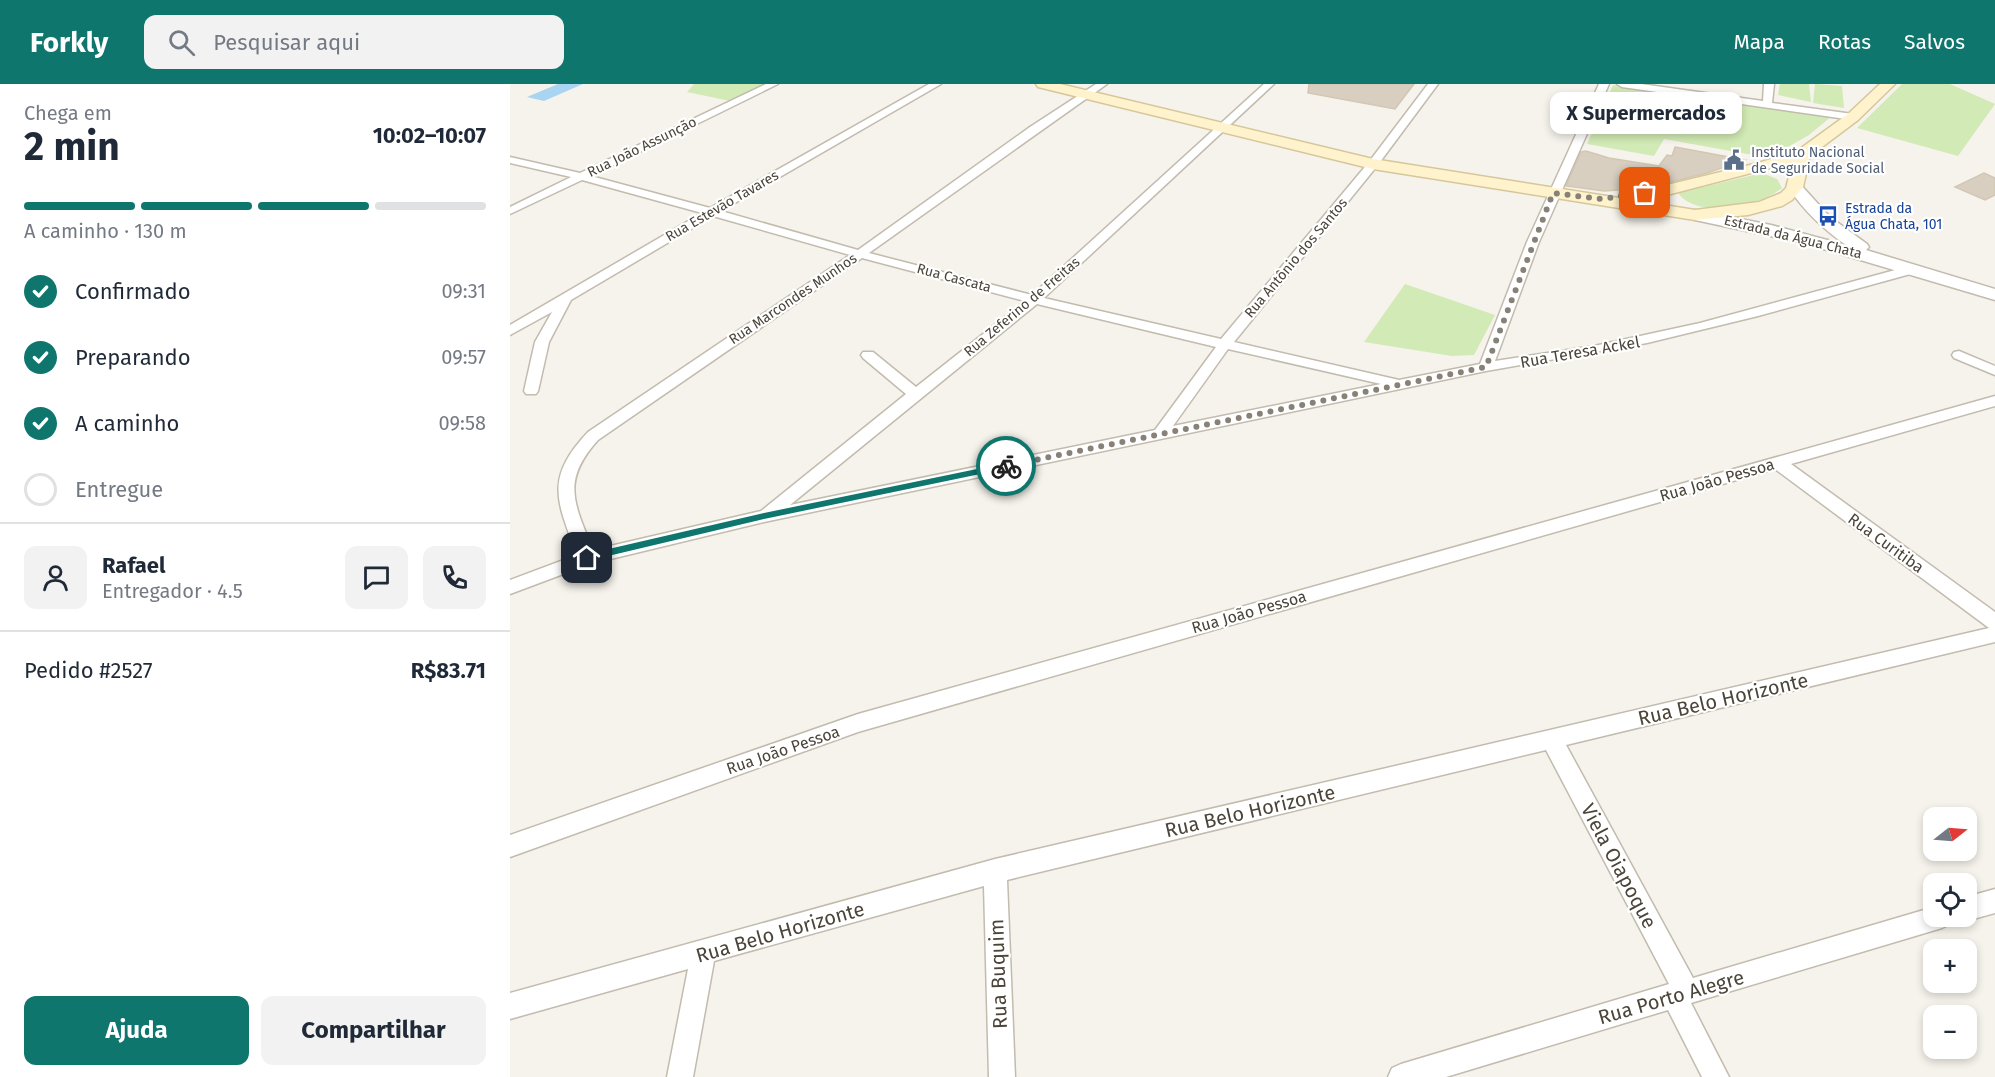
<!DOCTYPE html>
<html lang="pt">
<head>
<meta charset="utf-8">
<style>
	body { margin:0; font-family:"Fira Sans",sans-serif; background:#f2f2f3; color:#1f2937; height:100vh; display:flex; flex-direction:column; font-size:22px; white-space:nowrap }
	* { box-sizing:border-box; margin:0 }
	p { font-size:20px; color:#747a83 }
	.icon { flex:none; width:33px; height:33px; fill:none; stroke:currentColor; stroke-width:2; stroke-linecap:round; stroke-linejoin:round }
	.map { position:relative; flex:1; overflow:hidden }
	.side { display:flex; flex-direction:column; background:#fff; width:510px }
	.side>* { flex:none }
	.needle { width:39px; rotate:73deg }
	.controls { position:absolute; left:1413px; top:723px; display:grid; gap:12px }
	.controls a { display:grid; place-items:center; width:54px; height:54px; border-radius:12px; background:#fff; box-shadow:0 3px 9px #0003; font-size:30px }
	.pin { position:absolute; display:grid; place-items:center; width:51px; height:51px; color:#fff; margin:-26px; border-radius:12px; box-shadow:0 3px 9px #0006 }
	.courier { position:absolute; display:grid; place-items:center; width:60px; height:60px; margin:-30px; border:4px solid #0f766e; border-radius:50%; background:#fff; color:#222; box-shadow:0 2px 8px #0007 }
	.bubble { position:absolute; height:42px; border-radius:12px; background:#fff; box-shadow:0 3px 9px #0003; font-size:20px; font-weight:700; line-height:42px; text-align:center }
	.summary em { font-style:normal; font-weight:700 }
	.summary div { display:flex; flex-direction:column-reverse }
	.summary { display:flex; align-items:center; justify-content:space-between; height:102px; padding:0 24px }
	h1 { font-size:39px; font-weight:700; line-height:45px }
	.bar { display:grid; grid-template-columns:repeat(4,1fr); gap:9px 6px; align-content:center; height:72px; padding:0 24px }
	.bar i { height:8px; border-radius:4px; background:#e0e1e3 }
	.bar .on { background:#0f766e }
	.bar p { grid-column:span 4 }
	.line { display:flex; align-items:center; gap:15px; padding:0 24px; border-top:2px solid #e0e1e3 }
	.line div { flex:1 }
	.round { display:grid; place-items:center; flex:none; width:63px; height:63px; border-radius:12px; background:#f2f2f3 }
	ol { padding:0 24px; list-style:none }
	li { display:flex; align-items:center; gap:18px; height:66px }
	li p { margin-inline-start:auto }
	li .icon { padding:6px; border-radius:50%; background:#0f766e; color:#fff; stroke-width:4 }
	li:last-child { color:#747a83 }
	li i { width:33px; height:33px; border:3px solid #e0e1e3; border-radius:50% }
	.action { display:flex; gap:12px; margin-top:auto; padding:12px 24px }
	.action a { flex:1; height:69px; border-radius:12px; background:#0f766e; color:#fff; font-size:24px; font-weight:700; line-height:69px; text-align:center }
	.action a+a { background:#f2f2f3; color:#1f2937 }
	header { display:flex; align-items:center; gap:36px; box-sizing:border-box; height:84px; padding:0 30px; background:#0f766e; color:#fff }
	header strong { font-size:28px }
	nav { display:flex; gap:33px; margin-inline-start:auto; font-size:21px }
	.search { width:420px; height:54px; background:#f2f2f3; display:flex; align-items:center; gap:15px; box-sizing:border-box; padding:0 21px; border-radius:12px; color:#747a83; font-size:22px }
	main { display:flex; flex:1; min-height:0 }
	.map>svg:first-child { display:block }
	.green { fill:#d2eab5 }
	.water { fill:#a9d4f2 }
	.building { fill:#d8cfc1; stroke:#d3c7b4; stroke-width:1.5 }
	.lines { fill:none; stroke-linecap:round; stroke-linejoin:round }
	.minor-casing { stroke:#c2bbae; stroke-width:3 }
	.tertiary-casing { stroke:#c2bbae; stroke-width:3 }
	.secondary-casing { stroke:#d6c79b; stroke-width:3 }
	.minor { fill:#fff; fill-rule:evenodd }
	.tertiary { fill:#fff; fill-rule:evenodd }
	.secondary { fill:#fff3cd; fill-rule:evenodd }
	.route { fill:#0f766e }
	.done { stroke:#878178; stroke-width:6; stroke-dasharray:0 10.8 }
	.labels { text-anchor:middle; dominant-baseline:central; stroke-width:4.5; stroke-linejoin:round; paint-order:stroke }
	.far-street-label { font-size:14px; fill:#4b4439; stroke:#fff }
	.far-service-label { font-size:14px; fill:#4e5e75; stroke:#fff; text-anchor:start }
	.far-transit-label { font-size:14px; fill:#164399; stroke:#fff; text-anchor:start }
	.street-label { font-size:16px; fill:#4b4439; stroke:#fff }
	.near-street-label { font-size:20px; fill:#4b4439; stroke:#fff }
</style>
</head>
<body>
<header>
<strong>Forkly</strong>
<div class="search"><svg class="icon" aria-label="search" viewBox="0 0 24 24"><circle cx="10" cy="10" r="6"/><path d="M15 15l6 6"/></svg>Pesquisar aqui</div>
<nav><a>Mapa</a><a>Rotas</a><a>Salvos</a></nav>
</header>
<main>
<section class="side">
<div class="summary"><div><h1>2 min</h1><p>Chega em</p></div><em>10:02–10:07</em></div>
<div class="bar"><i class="on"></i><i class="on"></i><i class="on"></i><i></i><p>A caminho · 130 m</p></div>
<ol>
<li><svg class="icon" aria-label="check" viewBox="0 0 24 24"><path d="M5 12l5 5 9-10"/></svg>Confirmado<p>09:31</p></li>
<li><svg class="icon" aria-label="check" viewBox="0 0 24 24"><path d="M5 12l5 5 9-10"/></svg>Preparando<p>09:57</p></li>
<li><svg class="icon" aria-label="check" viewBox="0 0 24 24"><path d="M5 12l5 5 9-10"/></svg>A caminho<p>09:58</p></li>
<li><i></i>Entregue</li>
</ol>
<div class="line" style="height:108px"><a class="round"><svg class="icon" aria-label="person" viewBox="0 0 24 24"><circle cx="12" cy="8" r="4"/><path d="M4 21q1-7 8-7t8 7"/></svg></a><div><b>Rafael</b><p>Entregador · 4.5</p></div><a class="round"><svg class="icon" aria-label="chat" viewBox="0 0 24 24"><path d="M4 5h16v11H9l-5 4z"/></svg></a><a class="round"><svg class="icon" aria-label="phone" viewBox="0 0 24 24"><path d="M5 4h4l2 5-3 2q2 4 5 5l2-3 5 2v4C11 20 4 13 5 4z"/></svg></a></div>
<div class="line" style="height:78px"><div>Pedido #2527</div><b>R$83.71</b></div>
<div class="action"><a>Ajuda</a><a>Compartilhar</a></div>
</section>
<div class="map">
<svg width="1485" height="993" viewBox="0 0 1485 993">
	<rect width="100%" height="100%" fill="#f6f3ec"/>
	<g class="green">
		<path d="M 184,0 L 255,0 L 220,17 L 177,8 Z"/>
		<path d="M 1270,0 L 1299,0 L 1301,18 L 1268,11 Z"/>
		<path d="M 1305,0 L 1332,2 L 1334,24 L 1303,19 Z"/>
		<path d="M 1392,0 L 1440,0 L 1485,20 L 1448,72 L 1347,44 Z"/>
		<path d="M 1103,1 L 1322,32 L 1299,51 L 1276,64 L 1254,73 L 1154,55 L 1144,72 L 1077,60 Z"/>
		<path d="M 1252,89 L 1267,95 L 1272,104 C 1250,122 1187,136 1168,109 Z"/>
		<path d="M 895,200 L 985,231 L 964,271 L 942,272 L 854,258 Z"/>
	</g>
	<path class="water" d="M 48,0 L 73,0 L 34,17 L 17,13 Z"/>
	<g class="building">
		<path d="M 799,0 L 904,0 L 885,25 L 798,9 Z"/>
		<path d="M 1165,63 L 1235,76 L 1197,89 L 1157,99 L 1109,106 L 1094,107 L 1056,102 L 1071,68 L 1076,67 L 1099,74 L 1149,82 L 1157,71 L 1162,72 Z"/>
		<path d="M 1474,89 L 1485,94 L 1485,111 L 1475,116 L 1445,103 Z"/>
	</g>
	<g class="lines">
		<g class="minor-casing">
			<g id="minor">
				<path d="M 256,0 L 268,0 L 81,92 L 200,124 L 419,0 L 431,0 L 211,127 L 348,166 L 520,43 L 586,0 L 597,0 L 359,169 L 522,211 L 754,0 L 764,0 L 534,214 L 711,255 L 859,78 L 918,0 L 928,0 L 867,82 L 724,258 L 889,296 L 970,280 L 1017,158 L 1089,0 L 1099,0 L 1029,158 L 985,277 L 1084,262 L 1190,239 L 1400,182 L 1406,186 L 1404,189 L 1248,232 L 1137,259 L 976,287 L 254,438 L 80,480 L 0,510 L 0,496 L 67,471 C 47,417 34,395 78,348 L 340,171 L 203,132 L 61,216 L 39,258 L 28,307 L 26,310 L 16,310 L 14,307 L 25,258 L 42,228 L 0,251 L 0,241 L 192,129 L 72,96 L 0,130 L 0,123 L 61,93 L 0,79 L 0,73 L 70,89 ZM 352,174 L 515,217 L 406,303 L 363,268 L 353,268 L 351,271 L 353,274 L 396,310 L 251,427 L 83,466 C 64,419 51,397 88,356 ZM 527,220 L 706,263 L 645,346 L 280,421 ZM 718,265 L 871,300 L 663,342 Z"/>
				<path d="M 1107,0 L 1131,0 L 1253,17 L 1254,0 L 1264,0 L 1262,19 L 1343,30 L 1348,33 L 1343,36 L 1112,3 Z"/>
				<path d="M 1449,267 L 1485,282 L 1485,291 L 1444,274 L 1442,271 L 1444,268 Z"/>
				<path d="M 1485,312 L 1485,322 L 1281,380 L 1485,528 L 1485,558 L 1056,661 L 1183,894 L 1424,823 L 1424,832 L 1444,832 L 1440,840 L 1432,844 L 1181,919 L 1219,993 L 1192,993 L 1158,926 L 936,993 L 878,993 L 882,984 L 891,980 L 1159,900 L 1036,666 L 497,796 L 505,993 L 479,993 L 474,802 L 204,877 L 183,993 L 157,993 L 178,885 L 0,935 L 0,909 L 485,775 L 1479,544 L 1265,385 L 348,648 L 0,773 L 0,751 L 348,630 Z"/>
				<path d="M 1485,805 L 1485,829 L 1456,837 L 1448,833 L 1456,832 L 1456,813 Z"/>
			</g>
		</g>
		<g class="tertiary-casing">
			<path id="tertiary" d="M 1285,99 L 1290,100 L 1320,133 L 1357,160 L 1359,163 L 1356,166 L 1485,205 L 1485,216 L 1293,159 L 1185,136 L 1177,131 L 1185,126 L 1261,141 L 1336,161 C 1313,145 1294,127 1278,103 Z"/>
		</g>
		<g class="secondary-casing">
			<path id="secondary" d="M 526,0 L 550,0 L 863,75 L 1109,114 L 1110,108 L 1157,101 L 1248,79 L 1287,67 L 1338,30 L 1370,0 L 1385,0 L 1348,36 L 1300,72 L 1293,103 L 1282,116 L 1272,122 L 1238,131 L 1185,136 L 863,85 L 528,3 ZM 1283,78 L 1276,104 L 1271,109 L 1249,118 L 1185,126 L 1123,116 L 1157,111 Z"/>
		</g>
		<use href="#minor" class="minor"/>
		<use href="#tertiary" class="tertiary"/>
		<use href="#secondary" class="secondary"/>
	</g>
	<path class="route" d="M 496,379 L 499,380 L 499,384 L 254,435 L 77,477 L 72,474 L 77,470 L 254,429 Z"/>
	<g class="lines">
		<path class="done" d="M 496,382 L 976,283 L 1043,109 L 1091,115 L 1135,109"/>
	</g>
	<defs>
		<g id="civic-bare" transform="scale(1.62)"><path d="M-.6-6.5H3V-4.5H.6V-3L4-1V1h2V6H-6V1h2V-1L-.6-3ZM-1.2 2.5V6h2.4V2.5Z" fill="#5c6f8a" stroke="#fff" stroke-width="2.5" paint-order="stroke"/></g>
		<g id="bus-bare" transform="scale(1.62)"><path d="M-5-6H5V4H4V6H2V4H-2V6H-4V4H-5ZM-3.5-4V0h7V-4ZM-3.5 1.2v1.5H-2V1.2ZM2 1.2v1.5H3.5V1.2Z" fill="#1a4fb4" stroke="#fff" stroke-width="2.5" paint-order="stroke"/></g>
	</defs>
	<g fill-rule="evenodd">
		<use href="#civic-bare" x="1224" y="76"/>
		<use href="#bus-bare" x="1318" y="132"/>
	</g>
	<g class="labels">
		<g class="far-street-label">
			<text transform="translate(132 63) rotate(-26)">Rua João Assunção</text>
			<text transform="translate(212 122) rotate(-30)">Rua Estevão Tavares</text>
			<text transform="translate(1283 153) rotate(14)">Estrada da Água Chata</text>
			<text transform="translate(786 174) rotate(-50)">Rua Antônio dos Santos</text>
			<text transform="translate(444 194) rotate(15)">Rua Cascata</text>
			<text transform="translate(283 215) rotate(-34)">Rua Marcondes Munhos</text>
			<text transform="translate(512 223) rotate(-40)">Rua Zeferino de Freitas</text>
		</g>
		<g class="far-service-label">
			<text x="1241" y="68">Instituto Nacional<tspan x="1241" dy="16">de Seguridade Social</tspan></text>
		</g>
		<g class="far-transit-label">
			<text x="1335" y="124">Estrada da<tspan x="1335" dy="16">Água Chata, 101</tspan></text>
		</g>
		<g class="street-label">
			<text transform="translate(1070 268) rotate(-10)">Rua Teresa Ackel</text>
			<text transform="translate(1207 396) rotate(-16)">Rua João Pessoa</text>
			<text transform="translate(1376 459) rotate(36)">Rua Curitiba</text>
			<text transform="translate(739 528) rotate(-16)">Rua João Pessoa</text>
			<text transform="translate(273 666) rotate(-19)">Rua João Pessoa</text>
		</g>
		<g class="near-street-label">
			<text transform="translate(1213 615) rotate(-13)">Rua Belo Horizonte</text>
			<text transform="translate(740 727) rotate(-13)">Rua Belo Horizonte</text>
			<text transform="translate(1109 782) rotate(62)">Viela Oiapoque</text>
			<text transform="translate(270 848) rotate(-16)">Rua Belo Horizonte</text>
			<text transform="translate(488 890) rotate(-92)">Rua Buquim</text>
			<text transform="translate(1161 913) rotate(-16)">Rua Porto Alegre</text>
		</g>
	</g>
</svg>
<div class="controls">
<a><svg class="needle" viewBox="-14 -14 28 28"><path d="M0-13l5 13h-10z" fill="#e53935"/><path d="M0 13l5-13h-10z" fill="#747a83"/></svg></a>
<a><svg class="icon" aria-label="locate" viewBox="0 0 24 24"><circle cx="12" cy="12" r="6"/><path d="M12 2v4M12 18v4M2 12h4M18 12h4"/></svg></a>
<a>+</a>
<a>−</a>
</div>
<div class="pin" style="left:1135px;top:109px;background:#ea580c"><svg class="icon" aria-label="bag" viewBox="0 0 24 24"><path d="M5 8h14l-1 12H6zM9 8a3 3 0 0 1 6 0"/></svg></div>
<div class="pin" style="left:77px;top:474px;background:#1f2937"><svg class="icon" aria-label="home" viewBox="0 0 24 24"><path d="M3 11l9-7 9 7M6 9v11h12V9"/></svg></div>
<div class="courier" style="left:496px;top:382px"><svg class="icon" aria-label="bike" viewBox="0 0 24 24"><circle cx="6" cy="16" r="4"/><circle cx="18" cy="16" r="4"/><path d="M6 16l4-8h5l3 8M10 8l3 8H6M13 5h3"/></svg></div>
<div class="bubble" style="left:1040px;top:8px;width:192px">X Supermercados</div>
</div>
</main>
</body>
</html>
